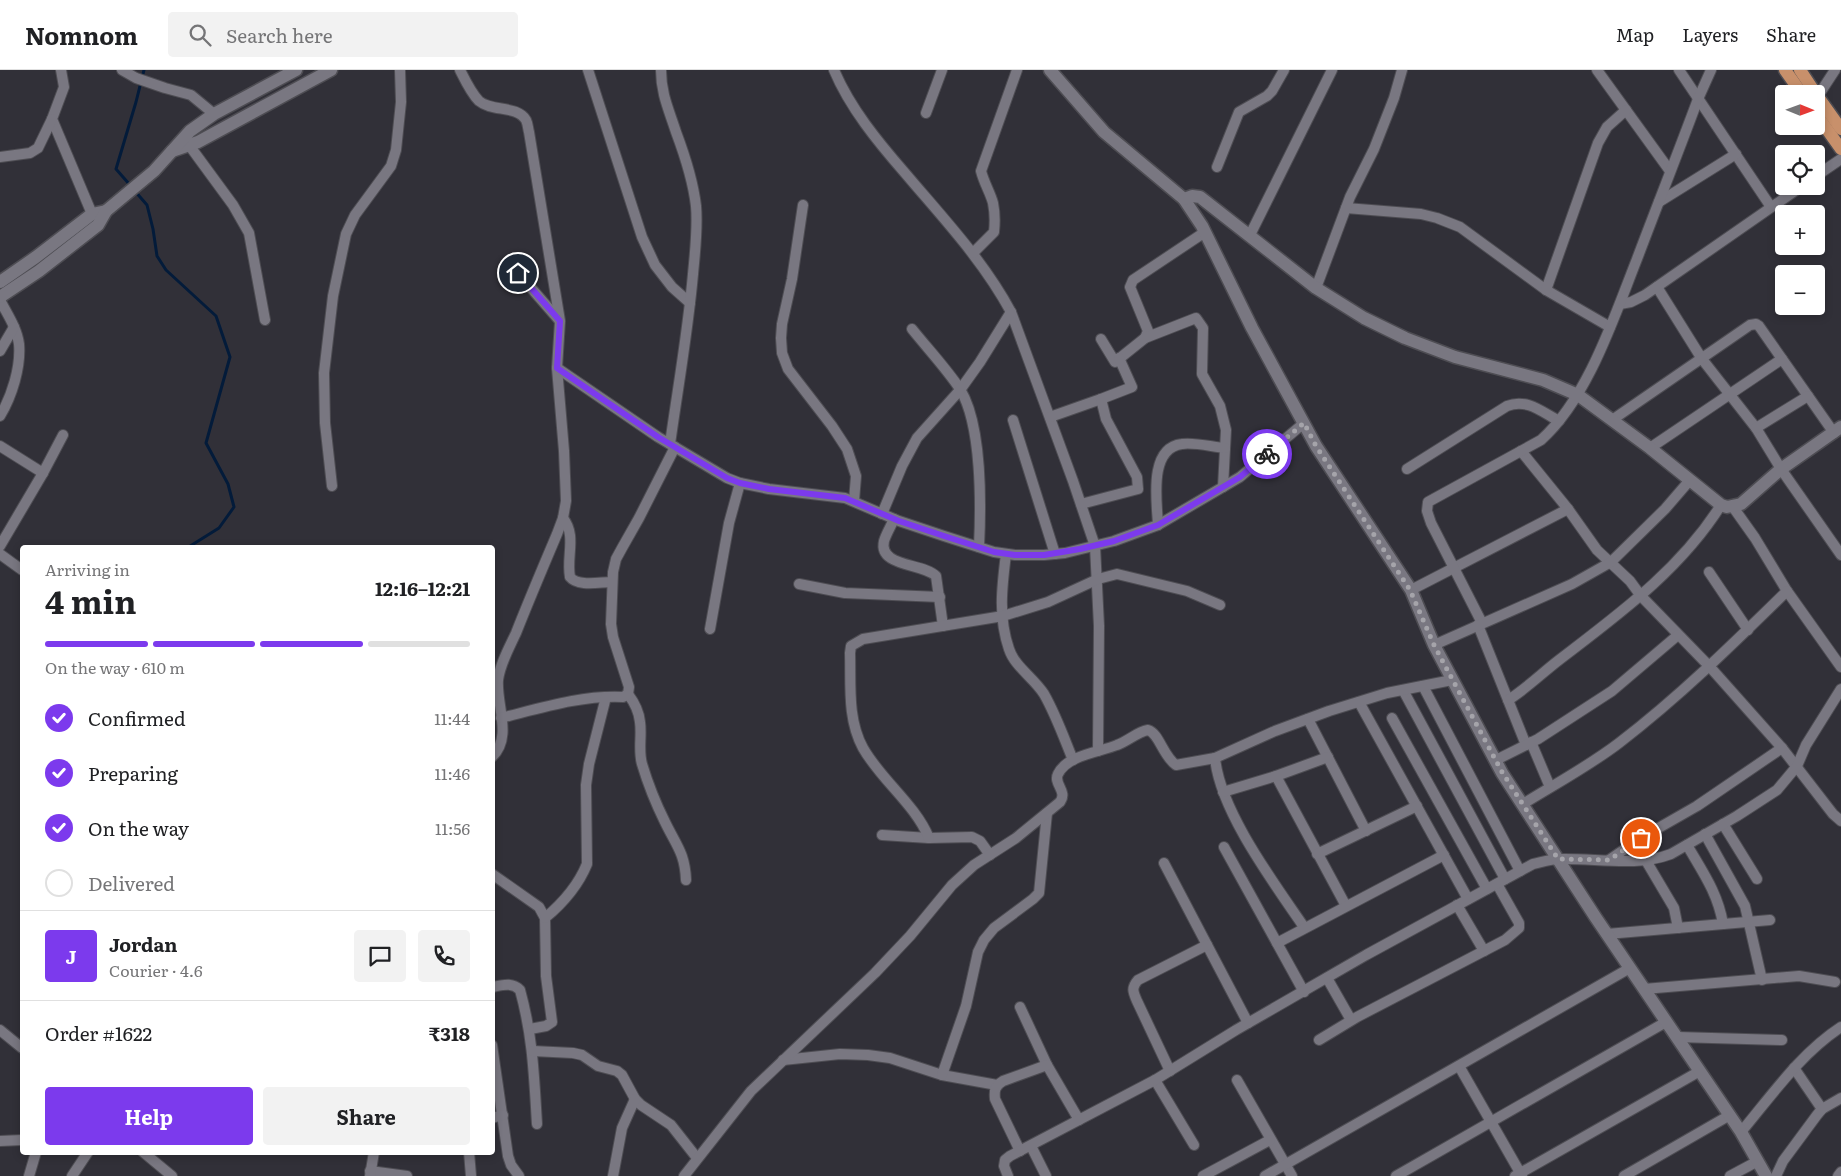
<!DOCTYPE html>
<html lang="en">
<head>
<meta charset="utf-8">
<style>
	body { margin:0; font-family:Literata,serif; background:#f2f2f2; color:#202124; height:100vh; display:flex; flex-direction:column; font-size:19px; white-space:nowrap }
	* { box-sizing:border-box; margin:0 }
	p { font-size:16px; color:#757577 }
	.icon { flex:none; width:28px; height:28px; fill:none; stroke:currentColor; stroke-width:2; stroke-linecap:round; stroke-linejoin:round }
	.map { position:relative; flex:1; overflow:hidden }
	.details { position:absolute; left:20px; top:475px; width:475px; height:610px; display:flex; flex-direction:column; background:#fff; border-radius:5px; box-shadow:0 2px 8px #0003 }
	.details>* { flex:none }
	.needle { width:32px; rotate:91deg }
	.controls { position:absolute; left:1775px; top:15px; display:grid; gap:10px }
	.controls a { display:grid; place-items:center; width:50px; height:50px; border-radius:5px; background:#fff; box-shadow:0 2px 8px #0003; font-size:25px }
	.pin { position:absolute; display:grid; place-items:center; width:42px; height:42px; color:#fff; margin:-21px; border:2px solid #fff; border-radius:50%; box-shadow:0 1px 5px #0007 }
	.courier { position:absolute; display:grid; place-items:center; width:50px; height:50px; margin:-25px; border:4px solid #7c3aed; border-radius:50%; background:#fff; color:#222; box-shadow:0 1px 6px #0007 }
	.head em { font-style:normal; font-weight:700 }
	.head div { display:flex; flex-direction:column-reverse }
	.head { display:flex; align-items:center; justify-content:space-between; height:85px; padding:0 25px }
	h1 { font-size:32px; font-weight:700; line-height:38px }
	.bar { display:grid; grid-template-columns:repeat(4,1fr); gap:8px 5px; align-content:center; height:60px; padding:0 25px }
	.bar i { height:6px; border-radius:4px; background:#e0e0e0 }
	.bar .selected { background:#7c3aed }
	.bar p { grid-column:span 4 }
	.line { display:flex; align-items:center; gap:12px; padding:0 25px; border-top:1px solid #e0e0e0 }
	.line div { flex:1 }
	.round { display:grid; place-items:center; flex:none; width:52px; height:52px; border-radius:5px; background:#f2f2f2 }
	ol { padding:0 25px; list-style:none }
	li { display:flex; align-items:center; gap:15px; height:55px }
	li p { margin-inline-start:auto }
	li .icon { padding:5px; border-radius:50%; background:#7c3aed; color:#fff; stroke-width:4 }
	li:last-child { color:#757577 }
	li i { width:28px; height:28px; border:2px solid #e0e0e0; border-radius:50% }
	.cta { display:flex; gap:10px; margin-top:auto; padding:10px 25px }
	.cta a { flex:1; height:58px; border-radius:5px; background:#7c3aed; color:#fff; font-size:20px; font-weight:700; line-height:58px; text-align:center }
	.cta a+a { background:#f2f2f2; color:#202124 }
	header { display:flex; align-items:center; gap:30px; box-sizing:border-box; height:70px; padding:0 25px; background:#fff; border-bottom:1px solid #e0e0e0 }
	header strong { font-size:24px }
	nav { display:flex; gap:28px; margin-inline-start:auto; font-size:18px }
	.search { width:350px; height:45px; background:#f2f2f2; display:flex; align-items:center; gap:12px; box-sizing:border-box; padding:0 18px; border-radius:5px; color:#757577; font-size:19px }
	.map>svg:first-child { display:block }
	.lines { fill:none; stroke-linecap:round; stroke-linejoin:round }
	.stream { stroke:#031b3a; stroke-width:3 }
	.minor-casing { stroke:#4e4d53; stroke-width:12 }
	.tertiary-casing { stroke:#4e4d53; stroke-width:15 }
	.primary-casing { stroke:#4e4d53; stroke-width:15 }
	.minor { stroke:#797781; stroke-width:10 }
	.tertiary { stroke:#797781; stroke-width:12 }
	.primary { stroke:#c8906b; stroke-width:12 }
	.done { stroke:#a5a4aa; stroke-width:5; stroke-dasharray:0 9 }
	.route { stroke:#7c3aed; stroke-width:6 }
</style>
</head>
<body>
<header>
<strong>Nomnom</strong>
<div class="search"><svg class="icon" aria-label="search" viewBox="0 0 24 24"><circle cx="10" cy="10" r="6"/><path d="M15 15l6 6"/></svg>Search here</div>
<nav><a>Map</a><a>Layers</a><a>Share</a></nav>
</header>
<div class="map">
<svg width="1841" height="1106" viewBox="0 0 1841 1106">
	<rect width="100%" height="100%" fill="#313038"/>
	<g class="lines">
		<g class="stream">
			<path d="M 130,115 L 116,99 L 136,32 L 144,0"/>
			<path d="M 134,120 L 147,135 L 153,159 L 157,186 L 166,200 L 216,246 L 230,287 L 206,373 L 228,414 L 234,437 L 219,458 L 187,478"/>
		</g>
		<g class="minor-casing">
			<g id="minor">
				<path d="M 61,0 L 64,17 L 52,49 L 92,144"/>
				<path d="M 122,0 L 136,8 L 165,18 L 191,25 L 214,44"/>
				<path d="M 460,0 C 465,10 471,23 479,31 C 492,42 517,35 526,50 C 528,54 528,59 529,62 L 560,251 L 557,298 L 564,381 L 566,431 L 563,448 L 557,464 C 543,497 529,530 516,563 C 509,578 500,594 498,610 C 496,635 513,667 492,687"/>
				<path d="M 588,0 L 642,167 L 655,195 L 672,217 L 690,233"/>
				<path d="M 661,0 C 661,24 669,40 676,62 C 685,86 693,110 696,136 C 698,158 695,182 693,204 C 688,261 678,317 670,374"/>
				<path d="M 834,0 C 850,38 878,72 905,103 C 943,148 983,190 1011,242 L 1073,411 L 1095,476 L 1099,556 L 1098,681"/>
				<path d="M 1597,0 L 1670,101"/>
				<path d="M 1679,0 L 1771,137"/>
				<path d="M 1818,26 L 1835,0"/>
				<path d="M 926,43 L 942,0"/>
				<path d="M 189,75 L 233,135 L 249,163 L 265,250"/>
				<path d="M 0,87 L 30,83 L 38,78 L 52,49"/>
				<path d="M 1217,97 L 1239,42 L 1267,26 L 1272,21 L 1284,0"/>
				<path d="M 1816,106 L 1841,89"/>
				<path d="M 1659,132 L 1736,84"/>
				<path d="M 803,135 L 792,209 L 782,254 L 781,268 L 782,283 L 788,299 L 832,356 L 847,379 L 856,406 L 854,431"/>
				<path d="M 1346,138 L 1421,144 L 1437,148 L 1460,157 L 1546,220 L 1610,257"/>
				<path d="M 1250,165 L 1332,0"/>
				<path d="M 973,183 L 994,162 C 995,153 995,143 993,133 C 990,122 984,113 981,101 L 1017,0"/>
				<path d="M 518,203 L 559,250"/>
				<path d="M 1657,217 L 1702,289 L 1756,358 L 1781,399 L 1841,485"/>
				<path d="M 1316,218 L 1350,127 L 1374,79 L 1394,28 L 1402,0"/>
				<path d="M 1546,220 L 1598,73 L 1607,57 L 1626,40"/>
				<path d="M 0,230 C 7,244 17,258 19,274 C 21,297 12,326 0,346"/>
				<path d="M 1620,234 L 1631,232 L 1645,225 L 1802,116"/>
				<path d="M 912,259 C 928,279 946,298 960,319 C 982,355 981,435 979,477"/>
				<path d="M 1145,268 L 1148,261 L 1130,217 L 1133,210 L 1205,162"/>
				<path d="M 1101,269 L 1115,292 L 1145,268 L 1196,248 L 1203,258 L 1202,304 L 1220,336 L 1226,360 L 1223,417"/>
				<path d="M 0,281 L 14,257"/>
				<path d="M 557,298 L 658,367 L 727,408 L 740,413 L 769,419 L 845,428 L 899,451 L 944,466 L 994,482 L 1015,485 L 1044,485 L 1065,483 L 1114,471 L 1158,455 L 1240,407 L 1304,353"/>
				<path d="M 1050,347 L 1101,329"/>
				<path d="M 1013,350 L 1055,484"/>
				<path d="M 1612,350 L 1750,255 L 1756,254 L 1759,256 L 1834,363"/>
				<path d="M 1756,358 L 1808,326"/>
				<path d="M 0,376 L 43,403"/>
				<path d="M 1650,378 L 1782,289"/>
				<path d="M 1521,381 L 1568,439 L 1597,480 L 1630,511 L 1641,526 L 1710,597 L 1782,678 L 1833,744 L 1841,751"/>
				<path d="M 1407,399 L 1507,336 C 1527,328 1542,342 1559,351"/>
				<path d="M 332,416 L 325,353 L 324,303 L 333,226 L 346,164 L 355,145 L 391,96 L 396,80 L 401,32 L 400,0"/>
				<path d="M 1081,434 L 1138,419 L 1137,407 L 1106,349 L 1101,329 L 1132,317 L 1119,288"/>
				<path d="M 1733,437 L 1755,468 L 1787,521 L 1841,597"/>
				<path d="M 882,444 L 902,396 L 917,368 L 960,320 L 980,292 L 1011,242"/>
				<path d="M 563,448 C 577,466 566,486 570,507 C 578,517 600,512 612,512"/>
				<path d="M 894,449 C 891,456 886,464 884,471 C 878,497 923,493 936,506 L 943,556"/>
				<path d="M 1158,455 C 1157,432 1148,378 1182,374 C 1194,372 1213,377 1225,378"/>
				<path d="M 0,476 L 43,403 L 63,365"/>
				<path d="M 0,484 L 22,500"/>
				<path d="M 1006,484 C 1002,516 998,547 1009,579 C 1015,597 1034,608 1044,624 C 1056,645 1064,668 1073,690"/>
				<path d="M 1709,502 L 1748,560"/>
				<path d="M 799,514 L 845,523 L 940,527"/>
				<path d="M 1411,520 L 1568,439"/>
				<path d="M 1482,553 L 1431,453 L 1427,441 L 1428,432 L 1541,370 C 1588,328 1614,247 1637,189 C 1657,136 1678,83 1698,29 L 1711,0"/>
				<path d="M 1478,555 L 1526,675"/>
				<path d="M 710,559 L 729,453 L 740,413"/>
				<path d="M 1434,575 L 1572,514 L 1611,492 L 1665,439 L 1690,410"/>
				<path d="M 1423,616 L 1520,801"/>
				<path d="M 1403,620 L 1505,809"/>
				<path d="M 628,624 C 634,632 639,641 640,652 C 642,666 638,680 642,694 C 648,714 656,734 665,752 C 676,775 685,783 686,810"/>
				<path d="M 1508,630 C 1526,619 1542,603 1559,590 C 1619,544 1680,500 1721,435"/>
				<path d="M 1359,632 L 1468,829"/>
				<path d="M 501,648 C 541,638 582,625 623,627 L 628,624 L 629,617 L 613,567 L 611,554 L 613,502 L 616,489 L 622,478 L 639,448 L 675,377"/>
				<path d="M 1392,648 L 1487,819"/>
				<path d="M 1308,649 L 1366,761"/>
				<path d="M 1531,672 L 1550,717"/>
				<path d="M 1215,688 C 1220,741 1274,813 1304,857"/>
				<path d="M 1496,690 L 1538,669 L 1612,621 L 1678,565"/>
				<path d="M 1276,706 L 1346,836"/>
				<path d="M 1223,722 L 1276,706 L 1328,687"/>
				<path d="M 1523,734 C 1555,714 1589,696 1619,673 C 1679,627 1733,574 1787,521"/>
				<path d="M 1723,754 L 1757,809"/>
				<path d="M 1705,764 L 1745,836 L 1762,910"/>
				<path d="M 882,765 L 929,768 L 972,767 L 980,771 L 990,785"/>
				<path d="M 929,768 C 915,734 881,710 863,678 C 847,649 851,614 850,583 L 851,576 L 863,569 L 1003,546 L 1048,532 L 1098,509 L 1117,504 L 1187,521 L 1220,535"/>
				<path d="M 1687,775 C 1702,801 1718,823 1723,854"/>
				<path d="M 1224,777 L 1304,922"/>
				<path d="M 1317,784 L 1417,736"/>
				<path d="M 1645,789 L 1674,838 L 1678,858"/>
				<path d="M 1609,790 L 1641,768 L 1697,736 L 1782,678"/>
				<path d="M 1164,793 L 1248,953"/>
				<path d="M 492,804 L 539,837 L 545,848 L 546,906 L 552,952 L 546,956 L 530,959"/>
				<path d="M 1457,835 L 1484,881"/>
				<path d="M 545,848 C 563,833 578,816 587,794 L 586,715 L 589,694 L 606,627"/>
				<path d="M 1607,864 L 1770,850"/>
				<path d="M 1277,873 L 1444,785"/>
				<path d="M 1327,908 L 1351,950"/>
				<path d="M 492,917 C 503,915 512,912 520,920 C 533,967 534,1006 537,1054"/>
				<path d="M 1644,919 L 1799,906 L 1835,912"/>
				<path d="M 1020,937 L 1047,995 L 1079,1050"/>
				<path d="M 0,960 L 22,978"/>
				<path d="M 1677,967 L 1782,970"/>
				<path d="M 1319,970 L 1357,947 L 1505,870 L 1519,858 L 1519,853 L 1497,814"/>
				<path d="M 492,975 L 508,1086 L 511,1095 L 519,1106"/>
				<path d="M 533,981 L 573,983 L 582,985 L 598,996 L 617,1001 L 622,1005 L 635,1029 L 641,1035 L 671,1055 L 697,1088"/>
				<path d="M 783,990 L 840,984 L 868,985 L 890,988 L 942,1005 L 997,1015"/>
				<path d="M 1459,996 L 1522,1106"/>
				<path d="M 1794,998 L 1822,1039"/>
				<path d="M 1170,1001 L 1137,931 C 1133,922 1131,918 1138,910 L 1207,875"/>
				<path d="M 942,1005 L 966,936 L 978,882 L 984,870 L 994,858 L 1033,829 L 1039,823 L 1047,743"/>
				<path d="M 1155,1010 L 1194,1075"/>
				<path d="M 1237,1010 L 1292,1106"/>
				<path d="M 492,1048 L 503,1045"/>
				<path d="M 1741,1062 C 1772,1025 1801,983 1841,957"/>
				<path d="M 0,1071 L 22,1070"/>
				<path d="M 1031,1076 L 1046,1106"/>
				<path d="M 1020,1081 L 995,1029 C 994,1020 995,1016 1003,1011 L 1047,995"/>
				<path d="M 143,1082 L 172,1106"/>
				<path d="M 469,1082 L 471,1106"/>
				<path d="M 370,1101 L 407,1106"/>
				<path d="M 29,1106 L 36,1082"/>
				<path d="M 72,1106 L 88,1082"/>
				<path d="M 370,1106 L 374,1082"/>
				<path d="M 613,1106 L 622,1058 L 635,1029"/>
				<path d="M 684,1106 L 751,1021 L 875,903 L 910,866 L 952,815 L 974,795 L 1016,768 L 1060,732 C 1068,721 1053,714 1058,704 C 1067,685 1100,682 1117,675 C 1128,671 1137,662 1148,660 C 1159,663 1163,686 1176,695 L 1215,688 L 1275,661 L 1329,641 L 1387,623 L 1452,610"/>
				<path d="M 1008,1106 L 1004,1096 L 1005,1090 L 1010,1086 L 1155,1010 L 1236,960 L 1366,885 L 1533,794 C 1542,792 1551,789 1560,789 C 1596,788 1637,797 1671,784 L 1737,746 L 1777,720 L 1797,696 L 1806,675 L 1841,619"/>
				<path d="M 1203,1106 L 1270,1070"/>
				<path d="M 1265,1106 L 1630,898"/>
				<path d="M 1396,1106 L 1666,952"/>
				<path d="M 1515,1106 L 1700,1001"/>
				<path d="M 1624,1106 L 1730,1045"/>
				<path d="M 1730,1106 L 1758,1091"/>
				<path d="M 1776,1106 L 1783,1091 L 1817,1045 L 1822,1039 L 1841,1028"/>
				<path d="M 1838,1106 L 1841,1102"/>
			</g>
		</g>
		<g class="tertiary-casing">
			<g id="tertiary">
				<path d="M 1050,0 L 1104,62 L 1184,129 L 1202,156 L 1252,258 L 1316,376 L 1411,520 L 1434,575 L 1502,703 L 1596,848 L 1741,1062 L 1766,1106"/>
				<path d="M 172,81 L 198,72 L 331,0"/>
				<path d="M 1184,129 L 1192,126 L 1200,127 L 1316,218 L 1364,248 L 1405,268 L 1455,287 L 1543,310 L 1578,325 L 1650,378 L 1721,435 L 1727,437 L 1741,434 L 1781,399 L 1841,357"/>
				<path d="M 0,212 L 36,187 L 92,144 L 106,141"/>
				<path d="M 0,227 L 39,201 L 98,155 L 106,141 L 154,101 L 190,61 L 214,44 L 296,0"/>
			</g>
		</g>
		<g class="primary-casing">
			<g id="primary">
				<path d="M 1785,0 L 1802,24"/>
				<path d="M 1800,0 L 1816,24"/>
				<path d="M 1816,24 L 1841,59"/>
				<path d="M 1816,44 L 1841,79"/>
			</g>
		</g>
		<use href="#minor" class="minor"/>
		<use href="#tertiary" class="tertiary"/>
		<use href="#primary" class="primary"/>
	</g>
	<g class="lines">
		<path class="done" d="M 1267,384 L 1304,353 L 1316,376 L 1410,520 L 1434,575 L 1502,702 L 1558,789 L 1609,790 L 1641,768"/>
		<path class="route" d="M 518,203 L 560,251 L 557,298 L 658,367 L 727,408 L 740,413 L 769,419 L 845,428 L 899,451 L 944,466 L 994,482 L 1015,485 L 1044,485 L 1080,479 L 1114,471 L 1158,455 L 1240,407 L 1267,384"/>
	</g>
</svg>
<div class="controls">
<a><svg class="needle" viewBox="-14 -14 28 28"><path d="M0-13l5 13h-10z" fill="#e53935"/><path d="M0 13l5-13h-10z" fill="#757577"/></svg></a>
<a><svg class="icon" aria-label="locate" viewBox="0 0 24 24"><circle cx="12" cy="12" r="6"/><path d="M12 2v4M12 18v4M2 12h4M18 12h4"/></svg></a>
<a>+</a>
<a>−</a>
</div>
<div class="pin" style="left:1641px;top:768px;background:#ea580c"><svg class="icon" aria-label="bag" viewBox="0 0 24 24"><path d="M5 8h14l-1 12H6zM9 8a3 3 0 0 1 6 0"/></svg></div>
<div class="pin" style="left:518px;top:203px;background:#1f2937"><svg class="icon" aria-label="home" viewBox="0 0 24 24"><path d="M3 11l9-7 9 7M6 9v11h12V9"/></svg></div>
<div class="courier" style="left:1267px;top:384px"><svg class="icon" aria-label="bike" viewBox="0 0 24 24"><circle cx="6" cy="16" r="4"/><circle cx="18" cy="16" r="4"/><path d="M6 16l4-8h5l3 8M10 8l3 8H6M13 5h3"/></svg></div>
<section class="details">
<div class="head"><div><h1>4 min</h1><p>Arriving in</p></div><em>12:16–12:21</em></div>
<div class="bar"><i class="selected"></i><i class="selected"></i><i class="selected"></i><i></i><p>On the way · 610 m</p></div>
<ol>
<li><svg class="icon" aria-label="check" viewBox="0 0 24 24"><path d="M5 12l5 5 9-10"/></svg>Confirmed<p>11:44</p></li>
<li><svg class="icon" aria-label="check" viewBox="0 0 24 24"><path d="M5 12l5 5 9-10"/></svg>Preparing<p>11:46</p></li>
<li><svg class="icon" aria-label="check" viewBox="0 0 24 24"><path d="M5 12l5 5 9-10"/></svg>On the way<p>11:56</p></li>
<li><i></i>Delivered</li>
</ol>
<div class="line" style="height:90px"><b class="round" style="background:#7c3aed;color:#fff">J</b><div><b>Jordan</b><p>Courier · 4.6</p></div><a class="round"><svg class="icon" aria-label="chat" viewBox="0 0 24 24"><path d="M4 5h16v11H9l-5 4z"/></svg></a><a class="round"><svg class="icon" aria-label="phone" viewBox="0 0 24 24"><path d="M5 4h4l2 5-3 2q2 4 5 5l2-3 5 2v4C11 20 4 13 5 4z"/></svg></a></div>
<div class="line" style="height:65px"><div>Order #1622</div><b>₹318</b></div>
<div class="cta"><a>Help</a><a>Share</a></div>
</section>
</div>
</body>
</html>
